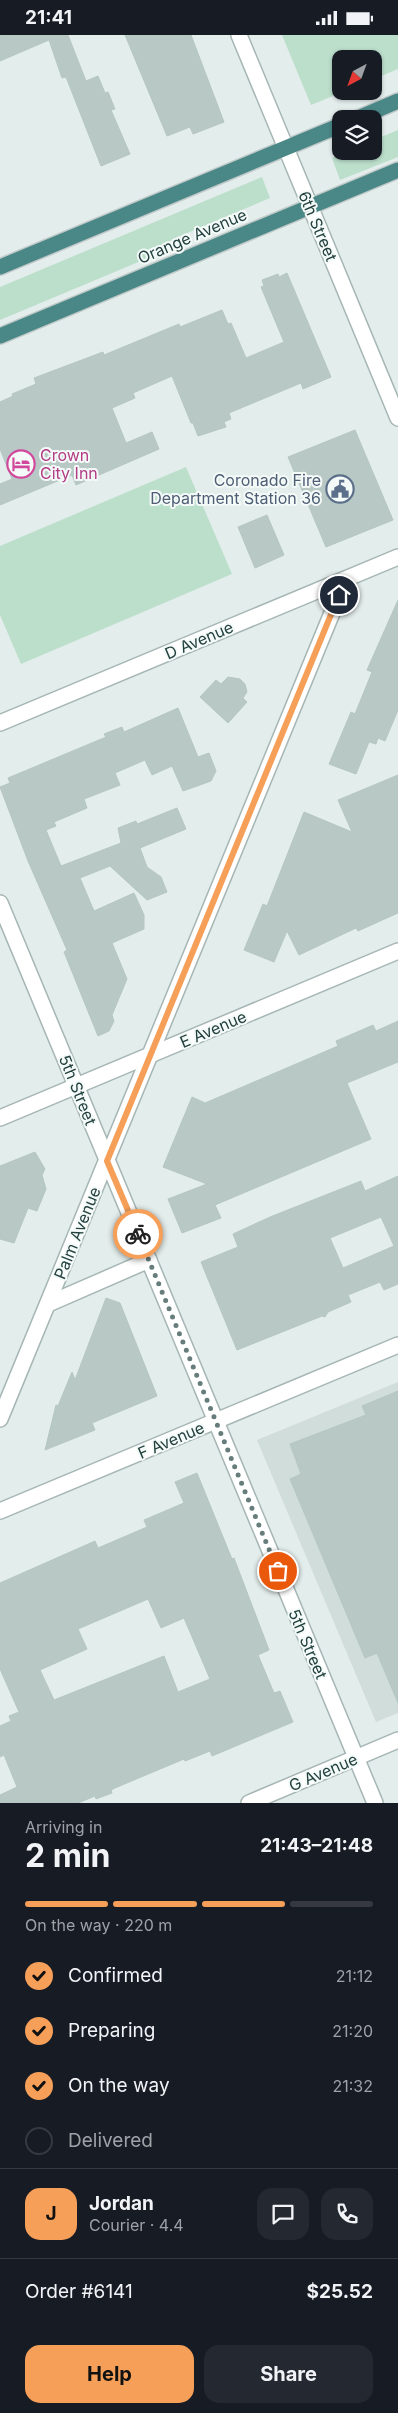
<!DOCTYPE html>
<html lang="en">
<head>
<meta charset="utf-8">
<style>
	body { margin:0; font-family:Inter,sans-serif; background:#242831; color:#f1f3f6; height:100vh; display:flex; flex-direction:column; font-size:19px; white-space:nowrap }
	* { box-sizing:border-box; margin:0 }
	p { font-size:16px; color:#9ea1a6 }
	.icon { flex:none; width:28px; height:28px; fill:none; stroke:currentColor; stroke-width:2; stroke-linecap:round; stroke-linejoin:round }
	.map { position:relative; height:1768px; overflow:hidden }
	.panel { display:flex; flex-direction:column; background:#171b24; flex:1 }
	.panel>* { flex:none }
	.needle { width:32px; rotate:221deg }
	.tools { position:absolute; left:332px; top:15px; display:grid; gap:10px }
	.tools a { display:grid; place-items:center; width:50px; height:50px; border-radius:10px; background:#171b24; box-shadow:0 1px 4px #0004; font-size:25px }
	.pin { position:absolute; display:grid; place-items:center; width:42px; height:42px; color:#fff; margin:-21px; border:2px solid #fff; border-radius:50%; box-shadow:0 1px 5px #0007 }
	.courier { position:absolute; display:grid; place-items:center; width:50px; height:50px; margin:-25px; border:4px solid #f69f59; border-radius:50%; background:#fff; color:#222; box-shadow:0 1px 6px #0007 }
	.headline em { font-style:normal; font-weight:700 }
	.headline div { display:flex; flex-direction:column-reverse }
	.headline { display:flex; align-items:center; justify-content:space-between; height:85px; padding:0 25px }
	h1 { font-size:32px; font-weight:700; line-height:38px }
	.bar { display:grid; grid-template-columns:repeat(4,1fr); gap:8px 5px; align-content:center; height:60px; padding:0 25px }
	.bar i { height:6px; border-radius:4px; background:#363941 }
	.bar .active { background:#f69f59 }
	.bar p { grid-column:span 4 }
	.line { display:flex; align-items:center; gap:12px; padding:0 25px; border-top:1px solid #363941 }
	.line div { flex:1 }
	.round { display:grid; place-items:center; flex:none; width:52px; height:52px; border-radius:15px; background:#242831 }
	ol { padding:0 25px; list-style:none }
	li { display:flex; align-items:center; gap:15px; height:55px }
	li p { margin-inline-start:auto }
	li .icon { padding:5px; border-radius:50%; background:#f69f59; color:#111; stroke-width:4 }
	li:last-child { color:#9ea1a6 }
	li i { width:28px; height:28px; border:2px solid #363941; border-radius:50% }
	.action { display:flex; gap:10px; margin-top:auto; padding:10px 25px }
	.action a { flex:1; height:58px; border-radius:15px; background:#f69f59; color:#111; font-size:20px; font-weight:700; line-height:58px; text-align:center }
	.action a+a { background:#242831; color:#f1f3f6 }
	.status { display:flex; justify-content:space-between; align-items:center; height:35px; padding:0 25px; background:#171b24; direction:ltr }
	.status svg { height:14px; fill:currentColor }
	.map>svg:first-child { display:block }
	.built { fill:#d1ddda }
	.green { fill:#bcdfcc }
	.building { fill:#b8c8c5; stroke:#b5c7c3; fill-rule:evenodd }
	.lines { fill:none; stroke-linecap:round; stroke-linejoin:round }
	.minor-casing { stroke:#a5b6b4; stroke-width:18 }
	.tertiary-casing { stroke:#a5b6b4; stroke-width:18 }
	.trunk-casing { stroke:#c1cac9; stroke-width:18 }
	.minor { stroke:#fff; stroke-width:15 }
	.tertiary { stroke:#fff; stroke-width:15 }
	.trunk { stroke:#4a8887; stroke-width:15 }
	.done { stroke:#667d7b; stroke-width:5; stroke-dasharray:0 9 }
	.route { stroke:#f69f59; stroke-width:6 }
	.labels { text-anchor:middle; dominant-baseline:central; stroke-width:4; stroke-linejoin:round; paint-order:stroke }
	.street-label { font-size:16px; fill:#22403e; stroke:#f4faf8 }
	.hotel-label { font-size:16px; fill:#b23c85; stroke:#f4faf8; text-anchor:start }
	.service-label { font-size:16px; fill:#4e5e75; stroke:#f4faf8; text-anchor:end }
</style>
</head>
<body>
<div class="status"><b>21:41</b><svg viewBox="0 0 49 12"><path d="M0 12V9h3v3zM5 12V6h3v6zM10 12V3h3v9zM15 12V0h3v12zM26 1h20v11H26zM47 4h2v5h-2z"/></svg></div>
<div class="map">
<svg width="398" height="1768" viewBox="0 0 398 1768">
	<rect width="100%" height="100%" fill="#e3edeb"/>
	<path class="built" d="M 398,1347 L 398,1678 L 376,1687 L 257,1405 Z"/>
	<g class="green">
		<path d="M 282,0 L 398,0 L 398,34 L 374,44 L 374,24 L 341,24 L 341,56 L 345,56 L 311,70 Z"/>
		<path d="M 398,95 L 398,122 L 340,145 L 332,123 L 348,116 L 374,116 L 374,105 Z"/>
		<path d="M 262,142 L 270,163 L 173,204 L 148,223 L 0,285 L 0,252 Z"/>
		<path d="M 186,432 L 232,539 L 21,629 L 0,580 L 0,511 Z"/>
	</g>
	<g class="building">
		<path d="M 0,0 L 68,0 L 86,46 L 98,41 L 105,58 L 108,57 L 115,74 L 111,75 L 130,119 L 101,131 L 66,42 L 62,43 L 49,5 L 0,26 Z"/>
		<path d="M 125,0 L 191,0 L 224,87 L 193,99 L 190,92 L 167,101 Z"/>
		<path d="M 287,238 L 331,342 L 303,354 L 301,348 L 229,378 L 231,384 L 224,387 L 226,392 L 198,401 L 193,388 L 191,388 L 172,341 L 133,358 L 135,363 L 112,373 L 126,408 L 152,397 L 159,414 L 76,450 L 72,440 L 0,470 L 0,449 L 12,444 L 0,414 L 0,367 L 13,361 L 12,359 L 36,349 L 34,343 L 103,317 L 104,320 L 179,289 L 180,292 L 222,275 L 228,289 L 231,288 L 246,323 L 284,307 L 261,252 L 264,251 L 262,245 L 278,239 L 279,242 Z"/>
		<path d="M 355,395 L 393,485 L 326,512 L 288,422 Z"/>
		<path d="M 267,480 L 284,520 L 255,533 L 238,492 Z"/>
		<path d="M 398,565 L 398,675 L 385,706 L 378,703 L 376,709 L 369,707 L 356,739 L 329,729 L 351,677 L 355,679 L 372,637 L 367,635 Z"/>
		<path d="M 228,642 L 240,644 L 245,649 L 247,657 L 243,663 L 247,667 L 228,688 L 200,662 L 216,645 L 221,649 Z"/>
		<path d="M 178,673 L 198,722 L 209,718 L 216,736 L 211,746 L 183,756 L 172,731 L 152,740 L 145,725 L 115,738 L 120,750 L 84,764 L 87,773 L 54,787 L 56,791 L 46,795 L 61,831 L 121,808 L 118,793 L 136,786 L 137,789 L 177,773 L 186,794 L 140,813 L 147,832 L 161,842 L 167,857 L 147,865 L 110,831 L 80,843 L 94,876 L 134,858 L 144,880 L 144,894 L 112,908 L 127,944 L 112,980 L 114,986 L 109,996 L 98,1001 L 64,917 L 67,915 L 28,826 L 0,752 L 10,748 L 8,743 L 106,702 L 104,699 L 122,692 L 124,697 Z"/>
		<path d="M 398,740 L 398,878 L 358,896 L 356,893 L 299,920 L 287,896 L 274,927 L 244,915 L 263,869 L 267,871 L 304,777 L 352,797 L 338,765 Z"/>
		<path d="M 398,986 L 398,1027 L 347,1048 L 371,1104 L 215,1170 L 221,1183 L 182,1198 L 168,1164 L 207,1149 L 163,1132 L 192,1062 L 205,1068 L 338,1011 L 336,1006 L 357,997 L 373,990 L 376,996 Z"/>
		<path d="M 35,1117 L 45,1134 L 42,1140 L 46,1154 L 37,1176 L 28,1173 L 14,1208 L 0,1204 L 0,1131 Z"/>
		<path d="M 398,1141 L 398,1249 L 384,1255 L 380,1247 L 348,1260 L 351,1267 L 328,1277 L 325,1282 L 322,1281 L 237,1315 L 201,1227 L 238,1212 L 233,1199 L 270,1182 L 361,1146 L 365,1156 ZM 381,1182 L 394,1211 L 343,1233 L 330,1203 Z"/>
		<path d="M 106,1263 L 120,1268 L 157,1361 L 92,1388 L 95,1395 L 45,1415 L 56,1370 L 58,1371 L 72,1337 L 75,1345 Z"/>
		<path d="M 398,1356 L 398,1668 L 377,1618 L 365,1623 L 290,1444 L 301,1439 L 290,1409 L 366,1380 L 362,1371 Z"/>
		<path d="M 197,1438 L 232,1524 L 234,1523 L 269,1615 L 258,1620 L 274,1658 L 280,1656 L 293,1687 L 212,1721 L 210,1716 L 185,1726 L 184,1724 L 115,1753 L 111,1755 L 112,1758 L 96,1764 L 95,1761 L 78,1768 L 0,1768 L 0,1760 L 17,1752 L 4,1720 L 0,1722 L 0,1691 L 11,1686 L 9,1681 L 19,1677 L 0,1634 L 0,1548 L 95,1506 L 98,1513 L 147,1492 L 144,1485 L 184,1468 L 175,1447 ZM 148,1564 L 161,1593 L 184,1583 L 210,1644 L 178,1657 L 164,1621 L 54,1665 L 40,1635 L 87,1614 L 78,1594 Z"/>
	</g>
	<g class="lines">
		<g class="minor-casing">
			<g id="minor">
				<path d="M 0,868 L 375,1768"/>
				<path d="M 0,1083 L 398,916"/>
				<path d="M 48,1269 L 149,1225"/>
				<path d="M 0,1476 L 398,1310"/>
				<path d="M 249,1768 L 398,1705"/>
			</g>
		</g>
		<g class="tertiary-casing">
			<g id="tertiary">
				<path d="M 239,0 L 398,383"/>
				<path d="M 0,688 L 398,522"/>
				<path d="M 0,1384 L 346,544"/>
			</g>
		</g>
		<g class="trunk-casing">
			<g id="trunk">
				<path d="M 356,84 L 398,66"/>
				<path d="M 0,232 L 341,90"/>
				<path d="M 0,301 L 398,135"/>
			</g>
		</g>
		<use href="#minor" class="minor"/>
		<use href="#tertiary" class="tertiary"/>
		<use href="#trunk" class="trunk"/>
	</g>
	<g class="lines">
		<path class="done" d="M 138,1199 L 278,1536"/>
		<path class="route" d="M 138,1199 L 107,1126 L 339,560"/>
	</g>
	<defs>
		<g id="hotel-ring" transform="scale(1.4375)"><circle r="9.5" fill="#f4faf8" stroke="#d1479c" stroke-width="1.5"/><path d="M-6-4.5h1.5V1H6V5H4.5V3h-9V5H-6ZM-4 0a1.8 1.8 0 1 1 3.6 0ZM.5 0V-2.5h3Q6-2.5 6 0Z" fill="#d1479c"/></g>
		<g id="civic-ring" transform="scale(1.4375)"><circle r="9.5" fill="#f4faf8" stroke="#5c6f8a" stroke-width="1.5"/><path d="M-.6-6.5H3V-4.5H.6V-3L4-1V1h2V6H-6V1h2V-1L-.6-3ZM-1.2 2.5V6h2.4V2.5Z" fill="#5c6f8a"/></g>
	</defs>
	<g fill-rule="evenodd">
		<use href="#hotel-ring" x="21" y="429"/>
		<use href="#civic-ring" x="340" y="454"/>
	</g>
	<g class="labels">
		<g class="street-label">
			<text transform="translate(318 191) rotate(67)">6th Street</text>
			<text transform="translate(192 201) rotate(-23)">Orange Avenue</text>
			<text transform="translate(199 605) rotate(-23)">D Avenue</text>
			<text transform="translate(213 994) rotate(-23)">E Avenue</text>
			<text transform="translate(78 1055) rotate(68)">5th Street</text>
			<text transform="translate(77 1198) rotate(-68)">Palm Avenue</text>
			<text transform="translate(171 1405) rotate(-23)">F Avenue</text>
			<text transform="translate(308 1609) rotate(67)">5th Street</text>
			<text transform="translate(323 1737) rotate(-23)">G Avenue</text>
		</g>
		<g class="hotel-label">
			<text x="40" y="420">Crown<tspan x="40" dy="18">City Inn</tspan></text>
		</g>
		<g class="service-label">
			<text x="321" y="445">Coronado Fire<tspan x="321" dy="18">Department Station 36</tspan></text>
		</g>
	</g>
</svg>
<div class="tools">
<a><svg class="needle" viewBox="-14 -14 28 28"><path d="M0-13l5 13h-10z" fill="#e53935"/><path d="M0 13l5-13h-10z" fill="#9ea1a6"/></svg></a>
<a><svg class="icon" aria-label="layers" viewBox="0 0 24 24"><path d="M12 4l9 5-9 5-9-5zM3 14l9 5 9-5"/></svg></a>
</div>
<div class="pin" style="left:278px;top:1536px;background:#ea580c"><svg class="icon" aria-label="bag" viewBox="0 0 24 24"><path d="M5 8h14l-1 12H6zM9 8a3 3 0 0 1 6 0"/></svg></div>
<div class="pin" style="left:339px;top:560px;background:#1f2937"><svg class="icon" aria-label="home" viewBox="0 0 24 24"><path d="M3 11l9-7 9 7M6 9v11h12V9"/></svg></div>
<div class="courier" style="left:138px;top:1199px"><svg class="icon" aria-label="bike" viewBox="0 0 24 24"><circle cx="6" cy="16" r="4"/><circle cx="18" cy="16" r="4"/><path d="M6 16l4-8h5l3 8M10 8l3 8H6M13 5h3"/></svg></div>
</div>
<section class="panel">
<div class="headline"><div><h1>2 min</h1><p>Arriving in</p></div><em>21:43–21:48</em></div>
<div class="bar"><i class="active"></i><i class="active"></i><i class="active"></i><i></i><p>On the way · 220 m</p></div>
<ol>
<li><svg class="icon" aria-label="check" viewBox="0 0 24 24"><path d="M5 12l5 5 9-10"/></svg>Confirmed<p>21:12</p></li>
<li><svg class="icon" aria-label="check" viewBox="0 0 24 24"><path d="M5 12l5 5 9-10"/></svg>Preparing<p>21:20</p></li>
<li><svg class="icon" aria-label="check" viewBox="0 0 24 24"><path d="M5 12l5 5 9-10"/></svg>On the way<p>21:32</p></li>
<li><i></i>Delivered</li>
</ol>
<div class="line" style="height:90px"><b class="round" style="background:#f69f59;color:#111">J</b><div><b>Jordan</b><p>Courier · 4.4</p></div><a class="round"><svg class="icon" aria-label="chat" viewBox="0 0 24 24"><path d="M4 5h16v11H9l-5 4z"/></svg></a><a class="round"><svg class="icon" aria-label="phone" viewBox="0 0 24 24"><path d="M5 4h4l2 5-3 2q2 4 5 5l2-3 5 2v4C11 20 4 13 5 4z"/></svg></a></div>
<div class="line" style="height:65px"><div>Order #6141</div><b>$25.52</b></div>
<div class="action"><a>Help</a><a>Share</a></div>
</section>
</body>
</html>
